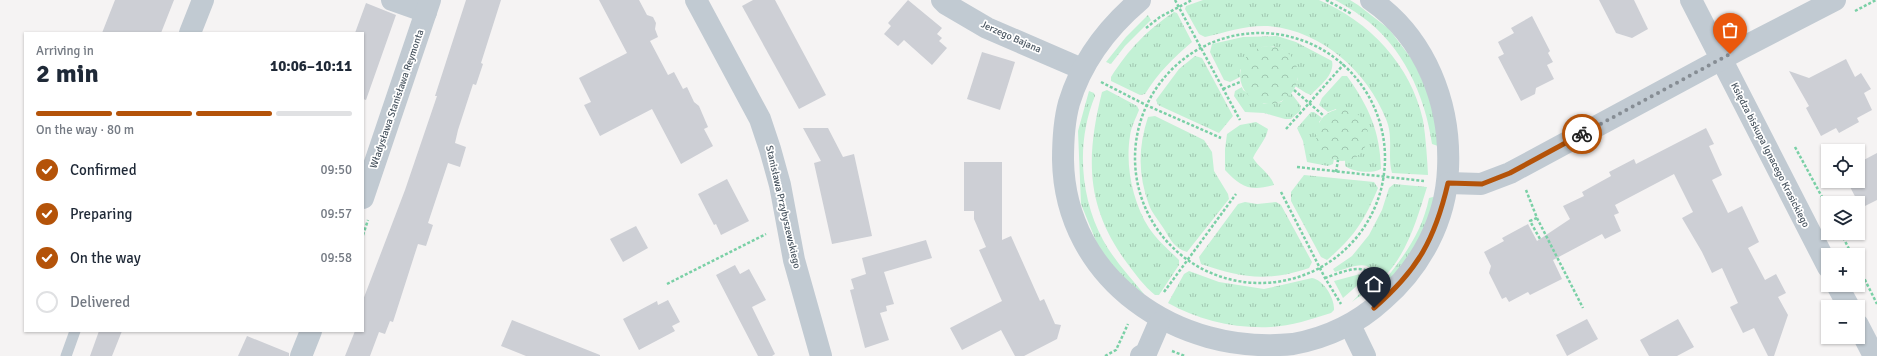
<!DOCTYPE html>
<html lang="en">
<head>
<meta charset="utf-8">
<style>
	body { margin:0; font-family:Signika,sans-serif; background:#f2f2f3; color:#1f2937; height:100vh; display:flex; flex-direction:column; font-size:15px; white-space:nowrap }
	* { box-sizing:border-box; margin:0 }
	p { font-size:13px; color:#747a83 }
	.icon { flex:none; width:22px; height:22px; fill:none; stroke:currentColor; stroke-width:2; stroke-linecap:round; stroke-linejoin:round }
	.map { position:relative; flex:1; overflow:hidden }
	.details { position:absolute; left:24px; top:32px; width:340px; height:300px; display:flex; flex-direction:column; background:#fff; border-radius:0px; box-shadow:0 1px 3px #0004 }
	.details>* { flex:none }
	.tools { position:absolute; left:1821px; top:144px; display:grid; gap:8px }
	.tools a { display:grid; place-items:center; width:44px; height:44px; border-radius:0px; background:#fff; box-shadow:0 1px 3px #0004; font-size:20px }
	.pin { position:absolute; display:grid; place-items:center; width:34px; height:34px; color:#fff; margin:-41px -17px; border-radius:50% 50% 50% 0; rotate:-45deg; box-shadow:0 0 4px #0007 }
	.pin .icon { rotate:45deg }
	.courier { position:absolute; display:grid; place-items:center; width:40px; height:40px; margin:-20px; border:3px solid #b45309; border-radius:50%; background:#fff; color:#222; box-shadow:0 1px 5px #0007 }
	.overview em { font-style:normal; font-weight:800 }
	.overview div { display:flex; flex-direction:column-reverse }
	.overview { display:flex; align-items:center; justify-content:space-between; height:68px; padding:0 12px }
	h1 { font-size:26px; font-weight:800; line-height:30px }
	.bar { display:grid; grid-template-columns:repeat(4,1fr); gap:6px 4px; align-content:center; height:48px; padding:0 12px }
	.bar i { height:5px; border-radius:3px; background:#e0e1e3 }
	.bar .selected { background:#b45309 }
	.bar p { grid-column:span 4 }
	ol { padding:0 12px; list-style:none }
	li { display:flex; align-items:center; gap:12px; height:44px }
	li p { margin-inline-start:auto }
	li .icon { padding:4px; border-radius:50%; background:#b45309; color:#fff; stroke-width:4 }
	li:last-child { color:#747a83 }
	li i { width:22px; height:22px; border:2px solid #e0e1e3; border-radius:50% }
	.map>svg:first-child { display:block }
	.grass { fill:url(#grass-tufts) }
	.forest { fill:url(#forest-crowns) }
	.building { fill:#cdcfd5 }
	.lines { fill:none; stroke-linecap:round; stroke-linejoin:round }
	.path { stroke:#7ad0a6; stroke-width:2.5; stroke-dasharray:3 2; stroke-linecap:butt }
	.service { stroke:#c1cad2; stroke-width:11 }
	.minor { stroke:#c1cad2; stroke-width:22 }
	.done { stroke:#868d94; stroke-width:4; stroke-dasharray:0 7.2 }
	.route { stroke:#b45309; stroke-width:5 }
	.labels { text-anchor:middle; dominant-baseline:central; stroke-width:3.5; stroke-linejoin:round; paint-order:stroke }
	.street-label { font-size:10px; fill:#4a5661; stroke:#fff }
</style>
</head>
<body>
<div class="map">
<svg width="1877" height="356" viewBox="0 0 1877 356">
	<defs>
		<pattern id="grass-tufts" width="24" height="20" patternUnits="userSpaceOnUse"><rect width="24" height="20" fill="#c3f1d5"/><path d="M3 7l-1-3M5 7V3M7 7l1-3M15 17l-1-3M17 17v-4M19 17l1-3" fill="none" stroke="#a0c6b0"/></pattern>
		<pattern id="forest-crowns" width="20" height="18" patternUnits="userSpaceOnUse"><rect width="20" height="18" fill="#c3f1d5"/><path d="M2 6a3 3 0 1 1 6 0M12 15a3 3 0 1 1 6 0" fill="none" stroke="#a0c6b0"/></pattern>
	</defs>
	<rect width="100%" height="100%" fill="#f5f3f3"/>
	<g class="grass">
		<path d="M 1203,0 L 1319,0 C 1369,21 1411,65 1423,120 C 1426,139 1427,157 1428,175 L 1392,173 C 1387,155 1394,138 1386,119 C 1367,71 1321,30 1268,26 C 1247,25 1226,32 1205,37 L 1199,34 L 1185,9 L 1186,6 Z"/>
		<path d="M 1335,0 L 1350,0 L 1358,5 L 1389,29 L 1414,62 L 1426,88 L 1438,124 L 1438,146 L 1432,144 C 1425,95 1403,46 1361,16 C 1353,10 1344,5 1335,0 Z"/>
		<path d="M 1174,12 L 1177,13 L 1192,42 C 1173,58 1158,73 1145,94 L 1140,95 L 1111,81 L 1111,77 C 1129,49 1146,31 1174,12 Z"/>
		<path d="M 1148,15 L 1151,20 L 1125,46 L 1111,64 L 1106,62 L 1126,37 Z"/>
		<path d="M 1277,36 L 1296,42 L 1332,61 C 1335,75 1319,86 1311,95 L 1306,93 L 1295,86 L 1298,79 L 1283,50 L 1273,46 L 1262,47 L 1240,70 L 1240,77 L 1230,82 L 1224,80 L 1210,52 L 1212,44 L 1243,37 Z"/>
		<path d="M 1195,56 L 1202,58 L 1233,116 L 1219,133 L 1158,105 L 1156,100 L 1179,69 Z"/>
		<path d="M 1342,76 L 1347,76 C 1369,107 1380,131 1381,169 C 1372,174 1353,172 1345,166 L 1345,160 L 1353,158 L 1336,109 L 1328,112 L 1319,105 L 1322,98 Z"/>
		<path d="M 1242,87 L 1243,90 L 1264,104 L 1281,102 L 1291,93 L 1301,106 L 1300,111 L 1291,119 L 1285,119 L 1264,113 L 1245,112 L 1234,96 L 1235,91 Z"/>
		<path d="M 1107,90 L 1137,106 L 1139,110 C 1136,118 1131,127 1130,136 C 1125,166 1133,203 1149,228 C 1157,240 1169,250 1179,260 L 1179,265 L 1159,295 L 1155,295 C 1144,286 1136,275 1127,263 C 1085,206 1086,157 1102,92 Z"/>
		<path d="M 1089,91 L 1094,93 L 1095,96 C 1076,142 1080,197 1103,240 C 1114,260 1130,277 1144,294 L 1137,298 L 1100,251 L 1081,204 L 1078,131 Z"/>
		<path d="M 1311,112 L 1314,112 L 1322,118 L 1319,122 L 1331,159 L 1334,159 L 1333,164 L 1328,166 L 1307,162 L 1303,141 L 1297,128 Z"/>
		<path d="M 1155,116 L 1204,140 L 1212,152 L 1214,171 L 1228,194 L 1229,199 L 1187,252 C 1175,249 1170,239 1164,229 C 1159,221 1152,213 1149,205 C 1138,175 1138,147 1148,117 Z"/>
		<path d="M 1256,122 L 1268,129 C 1266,140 1258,147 1253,158 C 1259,168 1270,173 1274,185 C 1250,192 1241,187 1225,170 L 1225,149 L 1227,134 L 1240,125 Z"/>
		<path d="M 1304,175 L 1374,182 L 1378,188 C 1364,221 1355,236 1327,260 L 1321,257 L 1291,201 L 1291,192 Z"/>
		<path d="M 1394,184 L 1427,187 C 1417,219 1407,255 1382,279 C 1374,287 1362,294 1352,302 L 1373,279 C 1374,256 1349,268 1335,272 L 1333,269 L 1352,256 L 1369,235 L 1382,210 L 1389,188 Z"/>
		<path d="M 1433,197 L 1437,200 L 1411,266 L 1372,296 C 1397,265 1421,238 1429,198 Z"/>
		<path d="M 1245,202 L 1257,204 L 1276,202 L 1281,205 L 1312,262 L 1309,268 C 1268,282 1241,278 1201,264 L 1199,257 L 1238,204 Z"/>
		<path d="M 1189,271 L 1219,282 L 1264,289 L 1312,278 C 1324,280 1335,299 1334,310 L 1331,313 C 1312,319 1291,326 1271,327 C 1236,329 1198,320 1168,303 L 1184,274 Z"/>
		<path d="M 1364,273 L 1365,276 L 1360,283 L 1343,298 L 1334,281 Z"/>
	</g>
	<g class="forest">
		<circle cx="1269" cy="75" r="29"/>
		<circle cx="1342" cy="135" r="26"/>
	</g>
	<g class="building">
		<path d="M 115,0 L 174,0 L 161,33 L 102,33 Z"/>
		<path d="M 466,0 L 501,0 L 481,63 L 483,64 L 476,85 L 473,84 L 458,130 L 455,143 L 466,147 L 460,167 L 448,163 L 428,223 L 433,225 L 426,246 L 418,244 L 393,322 L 390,321 L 385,334 L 379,332 L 370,356 L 345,356 L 355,331 L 363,331 L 363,300 L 405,190 L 437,96 L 435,96 Z"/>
		<path d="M 599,0 L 639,0 L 647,15 L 653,17 L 656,23 L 655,29 L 658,37 L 650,41 L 668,75 L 674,72 L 683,89 L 687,87 L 694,102 L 699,106 L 708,127 L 704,129 L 713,146 L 681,164 L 652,109 L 600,136 L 584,105 L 591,102 L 579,78 L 627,53 Z"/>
		<path d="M 753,0 L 775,0 L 826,95 L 799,109 L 742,6 Z"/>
		<path d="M 908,0 L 942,28 L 937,34 L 942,38 L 939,41 L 947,48 L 932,65 L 904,40 L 898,46 L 884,34 L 891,26 L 888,23 Z"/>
		<path d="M 1599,0 L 1634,0 L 1648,29 L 1632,38 L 1616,33 Z"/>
		<path d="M 366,3 L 396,15 L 366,100 L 363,99 L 363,33 L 355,33 Z"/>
		<path d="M 1532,16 L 1550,51 L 1548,53 L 1553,62 L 1547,65 L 1554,79 L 1536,88 L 1535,94 L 1521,101 L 1498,57 L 1504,54 L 1498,42 L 1514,33 L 1511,28 Z"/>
		<path d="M 982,52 L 1015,62 L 1000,110 L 967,99 Z"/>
		<path d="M 1846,59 L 1855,77 L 1861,73 L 1871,89 L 1864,93 L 1872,110 L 1857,118 L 1859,122 L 1839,133 L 1836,128 L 1821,136 L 1806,108 L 1809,106 L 1789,71 L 1809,78 Z"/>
		<path d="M 803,128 L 828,128 L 843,157 L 854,154 L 872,236 L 832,244 L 814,163 L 821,161 Z"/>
		<path d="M 1706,128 L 1714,144 L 1709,146 L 1722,175 L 1712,180 L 1728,213 L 1742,206 L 1759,242 L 1748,248 L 1765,280 L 1776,274 L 1786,293 L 1778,297 L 1788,315 L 1774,356 L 1768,356 L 1754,328 L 1743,333 L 1730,307 L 1738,303 L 1722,268 L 1712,273 L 1702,252 L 1682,218 L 1693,212 L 1674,174 L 1615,205 L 1619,213 L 1614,215 L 1621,231 L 1605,239 L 1602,234 L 1553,260 L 1562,279 L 1530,295 L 1528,292 L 1509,302 L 1506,297 L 1502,299 L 1489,273 L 1491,266 L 1484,252 L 1504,241 L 1502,238 L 1528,224 L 1537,241 L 1570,219 L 1563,206 L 1584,196 L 1582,192 L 1611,176 L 1609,172 L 1634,159 L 1636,164 Z"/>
		<path d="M 1877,153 L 1877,200 L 1861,208 L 1847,181 L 1858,181 L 1858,163 Z"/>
		<path d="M 964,162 L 1002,162 L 1002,240 L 1011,236 L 1040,301 L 1044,299 L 1055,324 L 1061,325 L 1057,339 L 1024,356 L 1015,356 L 1001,330 L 962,350 L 950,328 L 1002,301 L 979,250 L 986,247 L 974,219 L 974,211 L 964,211 Z"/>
		<path d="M 727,179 L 749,221 L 721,235 L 716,224 L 714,225 L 698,194 Z"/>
		<path d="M 636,226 L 648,248 L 623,262 L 610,239 Z"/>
		<path d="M 926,240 L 932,258 L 884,272 L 894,304 L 886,306 L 887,311 L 880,313 L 889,340 L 865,348 L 850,290 L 854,289 L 851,279 L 866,274 L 862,258 Z"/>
		<path d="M 735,265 L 740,274 L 749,269 L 766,300 L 752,307 L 775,354 L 772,356 L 758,356 L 716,275 Z"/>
		<path d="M 668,300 L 680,322 L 672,326 L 675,331 L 639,350 L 623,319 L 657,301 L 658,305 Z"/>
		<path d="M 1587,319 L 1598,339 L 1567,356 L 1556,335 Z"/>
		<path d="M 1678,319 L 1694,347 L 1677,356 L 1649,356 L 1640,340 Z"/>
		<path d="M 512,320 L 600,355 L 600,356 L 526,356 L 501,346 Z"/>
		<path d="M 99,331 L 122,331 L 112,356 L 90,356 Z"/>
		<path d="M 247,336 L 289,353 L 289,356 L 238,356 Z"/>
	</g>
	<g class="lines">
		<g class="path">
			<path d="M 1175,0 L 1240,120"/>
			<path d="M 1326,0 L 1352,14"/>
			<path d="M 1855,11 L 1876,0"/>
			<path d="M 1146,28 L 1160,17 L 1192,0"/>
			<circle cx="1260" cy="158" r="125"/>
			<path d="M 1101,82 L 1146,105 L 1221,138"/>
			<path d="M 1223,89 L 1240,82"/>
			<path d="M 1294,90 L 1324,116"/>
			<path d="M 1286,129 L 1344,64"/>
			<path d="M 1795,147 L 1828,208"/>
			<path d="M 1297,167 L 1424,181"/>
			<path d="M 1336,172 L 1338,160"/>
			<path d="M 1526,190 L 1537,218 L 1583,308"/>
			<path d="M 1281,192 L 1325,278 L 1341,304"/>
			<path d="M 1537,218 L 1530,221 L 1540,239"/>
			<path d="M 1841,233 L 1852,255"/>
			<path d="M 363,235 L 368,220"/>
			<path d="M 1858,266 L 1877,304"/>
			<path d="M 1325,278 C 1337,274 1358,264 1369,272 L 1369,276 L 1362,285"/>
			<path d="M 667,284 L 766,234"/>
			<path d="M 1164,292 L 1236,194"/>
			<path d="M 1172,351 L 1185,356"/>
			<path d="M 1105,356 L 1116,350 L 1128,324"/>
		</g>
		<path class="service" d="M 66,356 L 75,331"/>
		<g class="minor">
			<path d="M 392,0 L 426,12"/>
			<path d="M 696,0 L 760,119 L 770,149 L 780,185 L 794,260 L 821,356"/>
			<path d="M 942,0 L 946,4 L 987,28 L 1082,69"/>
			<path d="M 1140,0 C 1107,28 1082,60 1069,103 C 1064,121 1063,141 1063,160 C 1065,279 1177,356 1293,344 C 1326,338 1358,323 1383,300 C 1421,267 1446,220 1448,169 C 1451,104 1426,38 1371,0"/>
			<path d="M 1691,0 L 1828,267"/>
			<path d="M 190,33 L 203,0"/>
			<path d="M 1448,183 L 1481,184 L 1510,173 L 1740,49 L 1835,0"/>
			<path d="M 363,198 L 430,0"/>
			<path d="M 1837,285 L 1849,307"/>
			<path d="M 1350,325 L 1365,356"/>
			<path d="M 1858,325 L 1874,356"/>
			<path d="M 301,356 L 311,331"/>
			<path d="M 1141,356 L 1146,353 L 1159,323"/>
		</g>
	</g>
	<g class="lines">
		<path class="done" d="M 1582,134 L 1730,54"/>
		<path class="route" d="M 1374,308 C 1418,270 1435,239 1448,183 L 1482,184 L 1510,173 L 1582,134"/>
	</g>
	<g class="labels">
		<g class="street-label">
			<text transform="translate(1011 37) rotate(24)">Jerzego Bajana</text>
			<text transform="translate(397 99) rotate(-71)">Władysława Stanisława Reymonta</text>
			<text transform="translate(1770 155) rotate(63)">Księdza biskupa Ignacego Krasickiego</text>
			<text transform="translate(783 207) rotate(77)">Stanisława Przybyszewskiego</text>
		</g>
	</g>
</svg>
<div class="tools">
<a><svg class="icon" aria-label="locate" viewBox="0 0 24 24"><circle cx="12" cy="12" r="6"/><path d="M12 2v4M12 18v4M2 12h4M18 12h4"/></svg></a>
<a><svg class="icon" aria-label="layers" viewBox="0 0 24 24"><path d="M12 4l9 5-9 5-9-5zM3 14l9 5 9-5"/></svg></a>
<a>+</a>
<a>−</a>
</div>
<div class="pin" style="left:1730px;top:54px;background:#ea580c"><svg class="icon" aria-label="bag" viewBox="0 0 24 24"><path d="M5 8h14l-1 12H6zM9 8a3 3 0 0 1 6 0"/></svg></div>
<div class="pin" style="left:1374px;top:308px;background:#1f2937"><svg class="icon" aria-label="home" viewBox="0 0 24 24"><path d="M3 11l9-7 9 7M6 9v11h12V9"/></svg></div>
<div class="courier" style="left:1582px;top:134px"><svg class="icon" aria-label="bike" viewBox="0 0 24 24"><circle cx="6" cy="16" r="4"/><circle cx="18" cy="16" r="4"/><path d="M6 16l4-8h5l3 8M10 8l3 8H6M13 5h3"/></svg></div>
<section class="details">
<div class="overview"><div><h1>2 min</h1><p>Arriving in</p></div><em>10:06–10:11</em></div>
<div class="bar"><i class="selected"></i><i class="selected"></i><i class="selected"></i><i></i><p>On the way · 80 m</p></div>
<ol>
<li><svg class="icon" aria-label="check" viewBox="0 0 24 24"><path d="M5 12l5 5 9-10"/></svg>Confirmed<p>09:50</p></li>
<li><svg class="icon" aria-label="check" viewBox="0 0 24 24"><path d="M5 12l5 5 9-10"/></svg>Preparing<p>09:57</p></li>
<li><svg class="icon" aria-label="check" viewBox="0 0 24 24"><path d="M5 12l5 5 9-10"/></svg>On the way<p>09:58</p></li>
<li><i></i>Delivered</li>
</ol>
</section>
</div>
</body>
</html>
